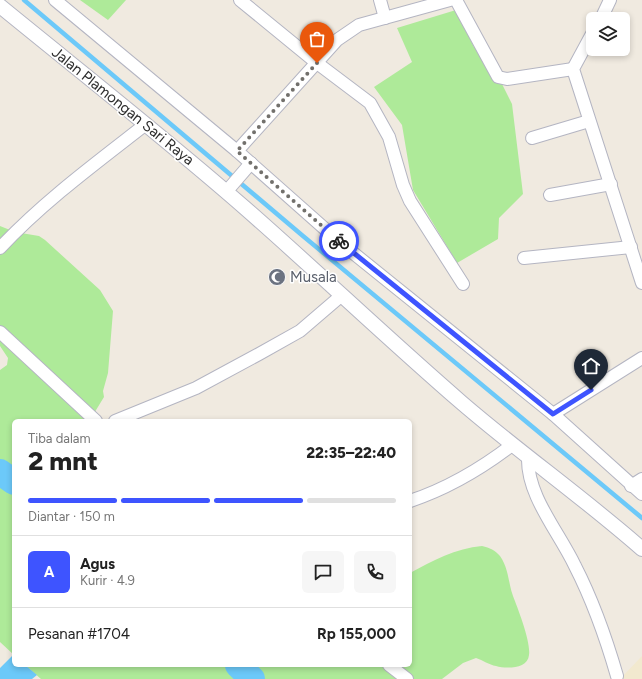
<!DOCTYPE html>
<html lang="id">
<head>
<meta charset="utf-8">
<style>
	body { margin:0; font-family:Figtree,sans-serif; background:#f6f6f6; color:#222; height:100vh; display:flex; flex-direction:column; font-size:15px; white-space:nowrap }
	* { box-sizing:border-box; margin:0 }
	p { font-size:13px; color:#767676 }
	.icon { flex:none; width:22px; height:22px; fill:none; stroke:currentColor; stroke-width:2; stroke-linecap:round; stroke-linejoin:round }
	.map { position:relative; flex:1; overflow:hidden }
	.drawer { position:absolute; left:12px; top:419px; width:400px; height:248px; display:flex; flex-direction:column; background:#fff; border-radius:6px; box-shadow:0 2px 6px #0003 }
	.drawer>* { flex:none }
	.tools { position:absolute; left:586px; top:12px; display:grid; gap:8px }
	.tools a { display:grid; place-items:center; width:44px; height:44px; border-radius:6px; background:#fff; box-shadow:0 2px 6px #0003; font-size:20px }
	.pin { position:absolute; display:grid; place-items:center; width:34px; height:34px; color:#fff; margin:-41px -17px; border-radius:50% 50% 50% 0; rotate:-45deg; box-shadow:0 0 4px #0007 }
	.pin .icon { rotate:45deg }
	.courier { position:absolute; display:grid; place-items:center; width:40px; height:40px; margin:-20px; border:3px solid #3e54ff; border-radius:50%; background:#fff; color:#222; box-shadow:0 1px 5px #0007 }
	.summary em { font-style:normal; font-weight:800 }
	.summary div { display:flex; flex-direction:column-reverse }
	.summary { display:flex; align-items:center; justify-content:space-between; height:68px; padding:0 16px }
	h1 { font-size:26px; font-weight:800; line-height:30px }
	.bar { display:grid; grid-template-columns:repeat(4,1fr); gap:6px 4px; align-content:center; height:48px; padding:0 16px }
	.bar i { height:5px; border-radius:3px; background:#e0e0e0 }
	.bar .current { background:#3e54ff }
	.bar p { grid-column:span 4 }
	.line { display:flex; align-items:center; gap:10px; padding:0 16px; border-top:1px solid #e0e0e0 }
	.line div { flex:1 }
	.round { display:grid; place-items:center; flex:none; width:42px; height:42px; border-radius:6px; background:#f6f6f6 }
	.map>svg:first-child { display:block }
	.education { fill:#f2e9cf }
	.green { fill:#aeea99 }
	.water { fill:#6cc9f9 }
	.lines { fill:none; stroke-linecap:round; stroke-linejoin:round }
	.stream { stroke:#6cc9f9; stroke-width:4.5 }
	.river { stroke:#6cc9f9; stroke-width:26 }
	.minor-casing { stroke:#b4b5c2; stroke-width:14 }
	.tertiary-casing { stroke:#b4b5c2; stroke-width:16 }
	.minor { stroke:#fff; stroke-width:12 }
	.tertiary { stroke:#fff; stroke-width:14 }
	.done { stroke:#72706c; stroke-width:4; stroke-dasharray:0 7.2 }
	.route { stroke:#3e54ff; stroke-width:5 }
	.labels { text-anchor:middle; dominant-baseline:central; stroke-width:3; stroke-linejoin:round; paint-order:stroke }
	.street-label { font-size:15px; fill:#2e2e2e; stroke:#fff }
	.worship-label { font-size:15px; fill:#5b616d; stroke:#fff; text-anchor:start }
</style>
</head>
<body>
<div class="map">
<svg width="642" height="679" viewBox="0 0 642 679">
	<rect width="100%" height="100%" fill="#f0eae0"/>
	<path class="education" d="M 642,656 L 642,679 L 620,679 Z"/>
	<g class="green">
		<path d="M 80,0 L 126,0 L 108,20 Z"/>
		<path d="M 456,10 L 474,47 L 490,60 L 512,104 L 523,194 L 499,218 L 498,239 L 457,263 L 413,190 L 402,125 L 374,87 L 412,62 L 397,28 Z"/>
		<path d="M 0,226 L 15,232 L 39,236 L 45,240 L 100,290 L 113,311 L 108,373 L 103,391 L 104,397 L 93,415 L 81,421 L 61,419 L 53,421 L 14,421 L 14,655 L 0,642 L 0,370 L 7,365 L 8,358 L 0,346 Z"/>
		<path d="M 482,546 C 490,548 495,550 500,556 C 509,569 508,582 513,596 C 518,609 531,642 529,655 C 528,669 506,669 496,666 C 489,665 483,660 476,658 L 463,663 L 442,679 L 41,679 L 25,665 L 410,665 L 410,573 C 432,561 456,548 482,546 Z"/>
	</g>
	<path class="water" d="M 14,654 L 14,665 L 25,665 L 37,675 L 32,679 L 0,679 L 0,668 Z"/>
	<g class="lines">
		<path class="stream" d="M 24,0 L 303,236 L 642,518"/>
		<g class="river">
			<path d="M 0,472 L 14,482"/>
			<path d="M 238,665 L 252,679"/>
		</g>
		<g class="minor-casing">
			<g id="minor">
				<path d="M 55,0 L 237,151 L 342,244 L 553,414 L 642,494"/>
				<path d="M 240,0 L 317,63 L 370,103 L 389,137 L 403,185 L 410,201 L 463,284"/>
				<path d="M 380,0 L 385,18"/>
				<path d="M 456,0 L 498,77 L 507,79 L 573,69"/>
				<path d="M 601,19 L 610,0"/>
				<path d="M 593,32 L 573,69 L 642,283"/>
				<path d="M 532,138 L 589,121"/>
				<path d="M 237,151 L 337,40 L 359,25 L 450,0"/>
				<path d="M 226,192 L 251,163"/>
				<path d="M 550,195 L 611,184"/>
				<path d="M 0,248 C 43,202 96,163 146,124"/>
				<path d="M 524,258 L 631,247"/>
				<path d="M 0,332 L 96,421"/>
				<path d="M 553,414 L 642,358"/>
				<path d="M 115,421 L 196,388 L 259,354 L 300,331 L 342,295"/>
				<path d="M 528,458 C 527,496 559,532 575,566 C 593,601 606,638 617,676"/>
				<path d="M 631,486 L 642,479"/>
				<path d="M 410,501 C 446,489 482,468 512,445"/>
				<path d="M 389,665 L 407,679"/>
			</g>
		</g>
		<g class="tertiary-casing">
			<path id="tertiary" d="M 0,6 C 82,73 165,138 245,208 C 318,272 388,339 462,403 C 520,453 584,498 642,549"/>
		</g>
		<use href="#minor" class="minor"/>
		<use href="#tertiary" class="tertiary"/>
	</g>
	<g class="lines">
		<path class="done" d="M 317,63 L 237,151 L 339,241"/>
		<path class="route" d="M 339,241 L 553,414 L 591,390"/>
	</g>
	<defs>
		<g id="mosque-disc" transform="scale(0.9)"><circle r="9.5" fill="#6b7280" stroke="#fff"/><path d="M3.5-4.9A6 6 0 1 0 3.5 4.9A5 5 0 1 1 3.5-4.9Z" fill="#fff"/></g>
	</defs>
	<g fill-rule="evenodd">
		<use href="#mosque-disc" x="277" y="277"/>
	</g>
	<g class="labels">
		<g class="street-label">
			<text transform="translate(123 106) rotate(39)">Jalan Plamongan Sari Raya</text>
		</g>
		<g class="worship-label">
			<text x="290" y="277">Musala</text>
		</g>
	</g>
</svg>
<div class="tools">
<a><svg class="icon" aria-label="layers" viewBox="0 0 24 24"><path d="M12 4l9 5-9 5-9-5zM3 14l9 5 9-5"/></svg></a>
</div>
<div class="pin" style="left:317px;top:63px;background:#ea580c"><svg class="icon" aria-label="bag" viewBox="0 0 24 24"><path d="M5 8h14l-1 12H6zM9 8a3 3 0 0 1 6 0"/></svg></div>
<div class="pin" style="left:591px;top:390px;background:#1f2937"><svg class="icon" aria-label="home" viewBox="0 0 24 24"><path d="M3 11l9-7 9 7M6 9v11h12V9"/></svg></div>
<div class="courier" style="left:339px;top:241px"><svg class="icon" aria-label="bike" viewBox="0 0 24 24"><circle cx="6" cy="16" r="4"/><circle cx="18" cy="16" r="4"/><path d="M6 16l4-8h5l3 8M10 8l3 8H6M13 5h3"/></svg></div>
<section class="drawer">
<div class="summary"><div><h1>2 mnt</h1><p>Tiba dalam</p></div><em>22:35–22:40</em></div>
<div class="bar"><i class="current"></i><i class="current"></i><i class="current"></i><i></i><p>Diantar · 150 m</p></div>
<div class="line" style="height:72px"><b class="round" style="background:#3e54ff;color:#fff">A</b><div><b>Agus</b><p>Kurir · 4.9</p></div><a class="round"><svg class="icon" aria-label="chat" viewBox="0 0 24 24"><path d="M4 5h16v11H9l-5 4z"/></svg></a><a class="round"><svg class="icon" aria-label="phone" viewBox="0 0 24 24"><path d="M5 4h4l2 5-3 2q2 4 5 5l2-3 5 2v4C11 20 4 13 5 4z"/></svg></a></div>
<div class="line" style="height:52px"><div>Pesanan #1704</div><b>Rp 155,000</b></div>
</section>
</div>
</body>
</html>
